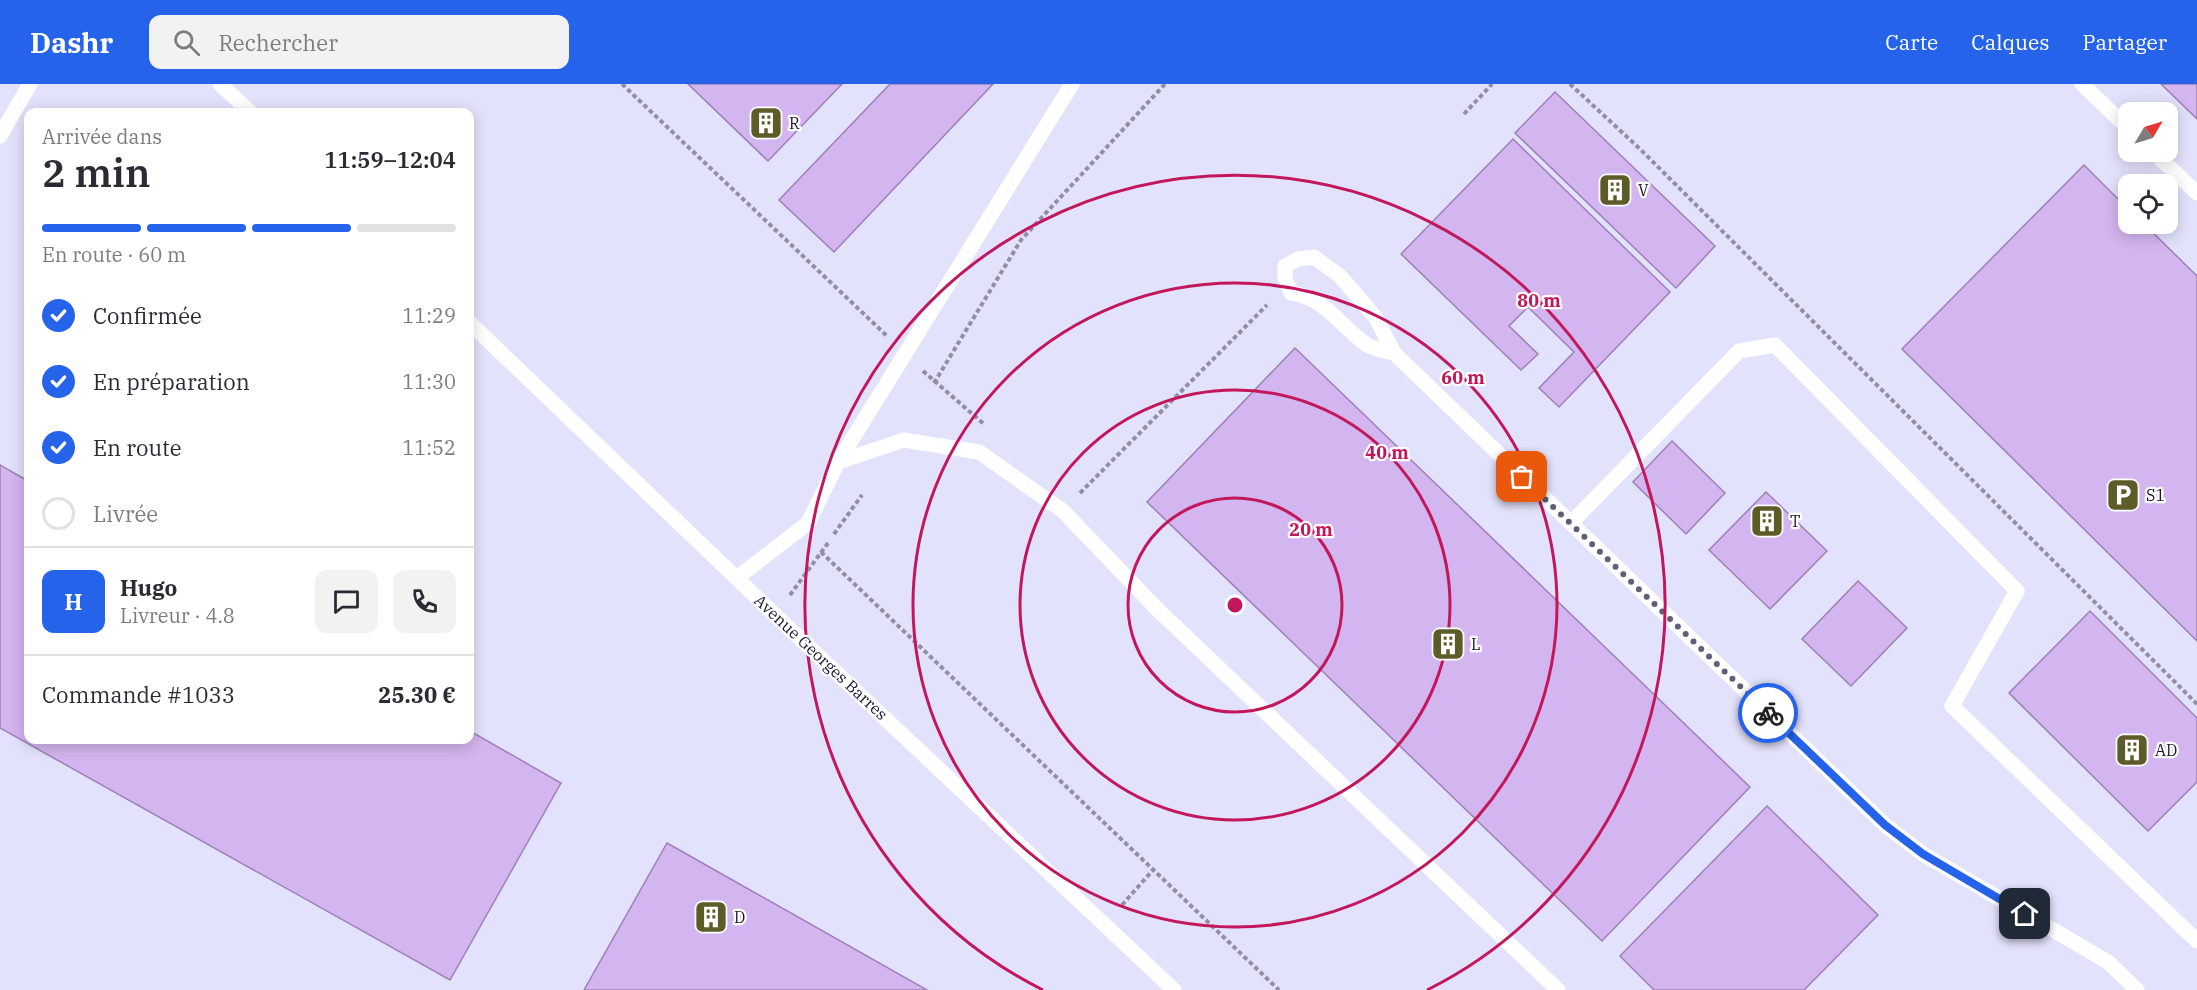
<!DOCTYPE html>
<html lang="fr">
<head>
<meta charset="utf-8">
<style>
	body { margin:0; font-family:"IBM Plex Serif",serif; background:#f2f2f3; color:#2b2b33; height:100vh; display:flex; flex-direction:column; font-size:22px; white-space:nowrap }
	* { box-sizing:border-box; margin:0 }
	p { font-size:20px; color:#7c7c81 }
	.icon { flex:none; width:33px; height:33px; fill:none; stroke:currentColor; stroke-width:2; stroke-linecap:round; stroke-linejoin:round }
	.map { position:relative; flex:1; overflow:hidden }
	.panel { position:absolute; left:24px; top:24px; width:450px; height:636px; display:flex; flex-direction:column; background:#fff; border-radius:12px; box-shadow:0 3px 15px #0003 }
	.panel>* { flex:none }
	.needle { width:39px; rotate:52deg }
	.tools { position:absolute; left:2118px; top:18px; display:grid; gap:12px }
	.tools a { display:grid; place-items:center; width:60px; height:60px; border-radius:12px; background:#fff; box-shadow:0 3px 15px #0003; font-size:30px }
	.pin { position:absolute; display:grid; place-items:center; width:51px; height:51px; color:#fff; margin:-26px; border-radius:12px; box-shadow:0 3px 9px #0006 }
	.courier { position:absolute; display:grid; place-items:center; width:60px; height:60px; margin:-30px; border:4px solid #2563eb; border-radius:50%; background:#fff; color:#222; box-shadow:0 2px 8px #0007 }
	.head em { font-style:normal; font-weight:600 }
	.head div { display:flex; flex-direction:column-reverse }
	.head { display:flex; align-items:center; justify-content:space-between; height:102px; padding:0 18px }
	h1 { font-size:39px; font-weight:600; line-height:45px }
	.bar { display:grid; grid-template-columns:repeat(4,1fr); gap:9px 6px; align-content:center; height:72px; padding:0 18px }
	.bar i { height:8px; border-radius:4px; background:#e1e1e2 }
	.bar .selected { background:#2563eb }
	.bar p { grid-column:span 4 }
	.line { display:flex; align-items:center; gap:15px; padding:0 18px; border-top:2px solid #e1e1e2 }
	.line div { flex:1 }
	.round { display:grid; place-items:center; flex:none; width:63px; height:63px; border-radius:12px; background:#f2f2f3 }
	ol { padding:0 18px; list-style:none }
	li { display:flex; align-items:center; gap:18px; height:66px }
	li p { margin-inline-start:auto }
	li .icon { padding:6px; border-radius:50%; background:#2563eb; color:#fff; stroke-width:4 }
	li:last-child { color:#7c7c81 }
	li i { width:33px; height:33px; border:3px solid #e1e1e2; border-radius:50% }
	header { display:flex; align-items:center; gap:36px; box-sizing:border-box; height:84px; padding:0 30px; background:#2563eb; color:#fff }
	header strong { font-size:28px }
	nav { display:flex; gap:33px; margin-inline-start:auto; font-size:21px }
	.search { width:420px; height:54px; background:#f2f2f3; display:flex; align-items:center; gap:15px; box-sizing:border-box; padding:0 21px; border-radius:12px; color:#7c7c81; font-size:22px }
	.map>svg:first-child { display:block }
	.building { fill:#d3b5ef; stroke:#9d80b8; stroke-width:1.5 }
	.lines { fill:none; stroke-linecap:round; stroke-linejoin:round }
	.path { stroke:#908fa7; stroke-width:4; stroke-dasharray:4.5 3; stroke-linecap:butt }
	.lane { stroke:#fff; stroke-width:15 }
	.done { stroke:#605f76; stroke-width:6; stroke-dasharray:0 10.8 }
	.route { stroke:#2563eb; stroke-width:8 }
	.ring { fill:none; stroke:#c2185b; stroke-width:3 }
	.labels { text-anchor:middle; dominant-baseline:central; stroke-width:4.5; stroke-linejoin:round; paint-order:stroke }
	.poi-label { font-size:16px; fill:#1a182e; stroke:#fff; text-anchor:start }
	.street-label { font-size:16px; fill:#1a182e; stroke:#fff }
	.centre { fill:#c2185b; stroke:#fff; stroke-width:3 }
	.ring-label { font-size:18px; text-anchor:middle; font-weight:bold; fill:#c2185b; stroke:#fff; stroke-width:4.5; stroke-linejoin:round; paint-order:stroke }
</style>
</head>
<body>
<header>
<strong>Dashr</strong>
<div class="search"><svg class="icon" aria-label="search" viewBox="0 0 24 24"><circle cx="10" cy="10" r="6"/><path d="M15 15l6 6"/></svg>Rechercher</div>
<nav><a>Carte</a><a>Calques</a><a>Partager</a></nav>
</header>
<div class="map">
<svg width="2197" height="906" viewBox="0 0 2197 906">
	<rect width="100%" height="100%" fill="#e3e2fc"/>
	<g class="building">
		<path d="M 688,0 L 842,0 L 768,77 Z"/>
		<path d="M 890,0 L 993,0 L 834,168 L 779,116 Z"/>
		<path d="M 2161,0 L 2197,0 L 2197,35 Z"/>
		<path d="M 1555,8 L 1715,162 L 1676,204 L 1515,49 Z"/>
		<path d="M 1513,55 L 1670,208 L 1559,323 L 1539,304 L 1574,268 L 1528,223 L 1509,242 L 1538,270 L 1521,286 L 1401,170 Z"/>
		<path d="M 2084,81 L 2128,125 L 2128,140 L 2144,140 L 2197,192 L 2197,557 L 1902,265 Z"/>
		<path d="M 1295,264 L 1750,703 L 1602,857 L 1147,418 Z"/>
		<path d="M 1672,357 L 1725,409 L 1686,450 L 1633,398 Z"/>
		<path d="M 0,381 L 28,397 L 28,656 L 470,656 L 470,647 L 561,699 L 450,896 L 0,644 Z"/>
		<path d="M 1766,408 L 1827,467 L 1770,525 L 1709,466 Z"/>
		<path d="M 1858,497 L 1907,544 L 1851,602 L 1802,555 Z"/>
		<path d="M 2090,527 L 2197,634 L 2197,698 L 2148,747 L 2009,609 Z"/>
		<path d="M 1767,722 L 1878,831 L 1804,906 L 1654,906 L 1620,872 Z"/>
		<path d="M 667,759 L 927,906 L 584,906 Z"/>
	</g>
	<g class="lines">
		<g class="path">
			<path d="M 622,0 L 887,252"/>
			<path d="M 1570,0 L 1640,65 L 2197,620"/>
			<path d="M 1464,30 L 1492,0"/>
			<path d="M 923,287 L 985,341"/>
			<path d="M 934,299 L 1021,156 L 1165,0"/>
			<path d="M 1080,409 L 1267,221"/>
			<path d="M 834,450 L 862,411"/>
			<path d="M 821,468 L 1279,906"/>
			<path d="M 790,511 L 828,459"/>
			<path d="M 1122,821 L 1153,786"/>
		</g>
		<g class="lane">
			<path d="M 220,0 L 250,28"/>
			<path d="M 2082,0 L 2128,44"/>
			<path d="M 0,52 L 30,0"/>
			<path d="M 2153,68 L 2197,109"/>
			<path d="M 470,239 L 775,531 L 1174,906"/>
			<path d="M 1394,269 C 1385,267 1374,265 1367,261 C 1341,243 1325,213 1291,209 L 1285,194 L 1285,182 L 1298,175 L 1314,173 L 1340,192 L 1376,234 L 1394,269 L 1885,741 L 1923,770 L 2108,878 L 2137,906"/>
			<path d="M 838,378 L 904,356 L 979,368 L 1063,427 L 1157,525 L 1558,906"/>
			<path d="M 1571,439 L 1739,267 L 1775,261 L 2017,507 L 1952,622 L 2197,857"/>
			<path d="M 737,494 L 808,439 L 838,378 L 1072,0"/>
		</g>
	</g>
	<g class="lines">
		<path class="done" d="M 1522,393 L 1768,629"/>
		<path class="route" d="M 1768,629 L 1885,741 L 1923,770 L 2025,830"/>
	</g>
	<g class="ring">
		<circle cx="1235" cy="521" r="107"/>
		<circle cx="1235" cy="521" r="215"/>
		<circle cx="1235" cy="521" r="322"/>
		<path d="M1043 906A430 430 0 1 1 1427 906"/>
	</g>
	<defs>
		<g id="building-square" transform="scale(1.725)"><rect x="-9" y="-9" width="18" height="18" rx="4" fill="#5d5b28" stroke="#fff"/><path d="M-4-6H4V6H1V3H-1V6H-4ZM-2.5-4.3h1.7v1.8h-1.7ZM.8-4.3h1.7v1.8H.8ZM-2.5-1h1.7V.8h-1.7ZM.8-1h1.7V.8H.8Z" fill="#fff"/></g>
		<g id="parking-square" transform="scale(1.725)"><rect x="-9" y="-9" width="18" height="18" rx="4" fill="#5d5b28" stroke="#fff"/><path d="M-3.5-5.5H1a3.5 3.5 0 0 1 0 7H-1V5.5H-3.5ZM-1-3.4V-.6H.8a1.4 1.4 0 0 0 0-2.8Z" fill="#fff"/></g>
	</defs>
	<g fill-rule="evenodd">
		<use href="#building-square" x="766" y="39"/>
		<use href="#building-square" x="1615" y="106"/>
		<use href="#parking-square" x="2123" y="411"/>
		<use href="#building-square" x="1767" y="437"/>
		<use href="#building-square" x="1448" y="560"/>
		<use href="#building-square" x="2132" y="666"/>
		<use href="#building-square" x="711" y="833"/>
	</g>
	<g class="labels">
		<g class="poi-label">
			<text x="789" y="39">R</text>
			<text x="1638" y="106">V</text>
			<text x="2146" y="411">S1</text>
			<text x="1790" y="437">T</text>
			<text x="1471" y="560">L</text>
			<text x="2155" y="666">AD</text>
			<text x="734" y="833">D</text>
		</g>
		<g class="street-label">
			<text transform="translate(821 573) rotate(43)">Avenue Georges Barres</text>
		</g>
	</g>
	<circle cx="1235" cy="521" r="9" class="centre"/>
	<g class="ring-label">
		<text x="1539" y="223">80 m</text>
		<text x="1463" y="300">60 m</text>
		<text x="1387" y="375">40 m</text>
		<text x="1311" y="452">20 m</text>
	</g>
</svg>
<div class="tools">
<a><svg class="needle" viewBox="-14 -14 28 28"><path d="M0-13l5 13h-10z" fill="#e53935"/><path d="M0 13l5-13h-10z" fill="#7c7c81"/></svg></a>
<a><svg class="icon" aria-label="locate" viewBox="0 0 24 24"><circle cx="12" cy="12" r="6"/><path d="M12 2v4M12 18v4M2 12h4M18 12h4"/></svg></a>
</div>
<div class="pin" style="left:1522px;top:393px;background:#ea580c"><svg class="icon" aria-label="bag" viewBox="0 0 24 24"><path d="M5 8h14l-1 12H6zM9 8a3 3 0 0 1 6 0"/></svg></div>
<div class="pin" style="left:2025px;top:830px;background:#1f2937"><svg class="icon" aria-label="home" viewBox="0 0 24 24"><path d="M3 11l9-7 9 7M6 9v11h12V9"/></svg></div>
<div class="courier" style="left:1768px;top:629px"><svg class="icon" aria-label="bike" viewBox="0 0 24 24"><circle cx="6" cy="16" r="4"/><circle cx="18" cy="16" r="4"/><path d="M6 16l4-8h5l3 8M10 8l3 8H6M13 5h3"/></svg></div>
<section class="panel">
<div class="head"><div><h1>2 min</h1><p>Arrivée dans</p></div><em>11:59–12:04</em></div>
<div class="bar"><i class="selected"></i><i class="selected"></i><i class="selected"></i><i></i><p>En route · 60 m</p></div>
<ol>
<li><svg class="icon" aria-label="check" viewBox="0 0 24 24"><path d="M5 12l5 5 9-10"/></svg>Confirmée<p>11:29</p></li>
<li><svg class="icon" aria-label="check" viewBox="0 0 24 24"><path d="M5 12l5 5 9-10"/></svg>En préparation<p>11:30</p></li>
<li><svg class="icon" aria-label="check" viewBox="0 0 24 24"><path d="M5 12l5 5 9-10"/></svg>En route<p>11:52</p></li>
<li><i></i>Livrée</li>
</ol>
<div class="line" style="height:108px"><b class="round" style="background:#2563eb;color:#fff">H</b><div><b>Hugo</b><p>Livreur · 4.8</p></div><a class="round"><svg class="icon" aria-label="chat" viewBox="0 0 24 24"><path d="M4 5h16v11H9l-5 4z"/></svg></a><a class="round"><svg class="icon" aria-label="phone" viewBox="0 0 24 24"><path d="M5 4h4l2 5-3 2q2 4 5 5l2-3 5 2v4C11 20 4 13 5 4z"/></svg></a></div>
<div class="line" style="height:78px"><div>Commande #1033</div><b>25.30 €</b></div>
</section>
</div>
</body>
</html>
